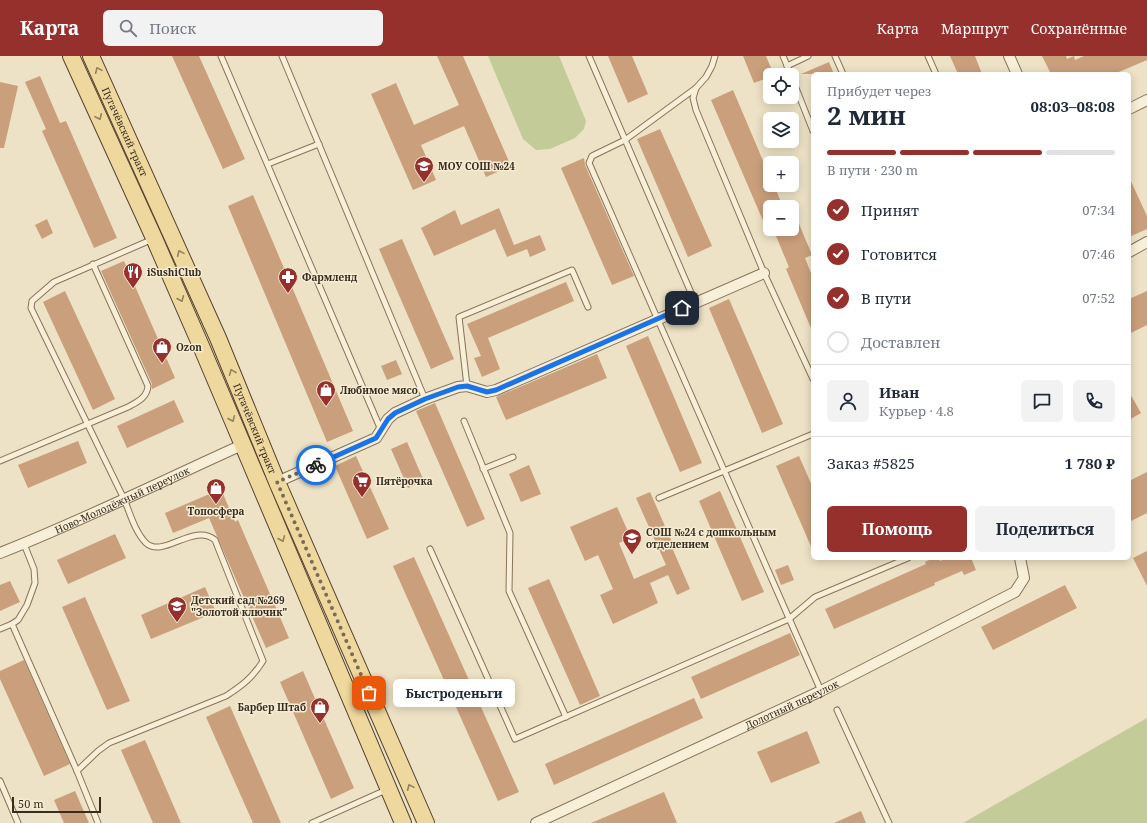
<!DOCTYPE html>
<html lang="ru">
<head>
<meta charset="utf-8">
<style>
	body { margin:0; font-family:"Noto Serif",serif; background:#f2f2f3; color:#1f2937; height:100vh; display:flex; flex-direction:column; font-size:15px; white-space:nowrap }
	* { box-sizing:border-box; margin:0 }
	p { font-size:13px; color:#747a83 }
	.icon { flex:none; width:22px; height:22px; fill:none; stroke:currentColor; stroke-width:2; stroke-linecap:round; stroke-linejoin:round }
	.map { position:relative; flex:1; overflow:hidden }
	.side { position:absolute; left:811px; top:16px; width:320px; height:488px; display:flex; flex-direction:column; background:#fff; border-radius:6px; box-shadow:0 2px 10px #0003 }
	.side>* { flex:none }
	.tools { position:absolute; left:763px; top:12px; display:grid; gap:8px }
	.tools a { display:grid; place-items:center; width:36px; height:36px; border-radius:6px; background:#fff; box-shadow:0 2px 10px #0003; font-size:20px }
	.scale { position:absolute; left:12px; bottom:10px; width:89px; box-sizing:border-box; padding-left:4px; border:2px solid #382c1f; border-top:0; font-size:11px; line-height:14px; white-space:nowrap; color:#382c1f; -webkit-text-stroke:3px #f5ecd4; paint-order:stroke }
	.pin { position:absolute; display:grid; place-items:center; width:34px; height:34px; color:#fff; margin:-17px; border-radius:8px; box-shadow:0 2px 6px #0006 }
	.courier { position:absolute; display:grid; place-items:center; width:40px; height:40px; margin:-20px; border:3px solid #1a73e8; border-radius:50%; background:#fff; color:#222; box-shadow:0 1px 5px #0007 }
	.bubble { position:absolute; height:28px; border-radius:6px; background:#fff; box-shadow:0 2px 10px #0003; font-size:13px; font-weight:700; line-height:28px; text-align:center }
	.summary em { font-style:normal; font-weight:700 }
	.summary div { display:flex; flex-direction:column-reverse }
	.summary { display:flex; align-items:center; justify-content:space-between; height:68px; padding:0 16px }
	h1 { font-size:26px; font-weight:700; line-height:30px }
	.bar { display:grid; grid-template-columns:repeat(4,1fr); gap:6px 4px; align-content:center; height:48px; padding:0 16px }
	.bar i { height:5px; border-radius:3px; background:#e0e1e3 }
	.bar .on { background:#95302d }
	.bar p { grid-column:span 4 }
	.line { display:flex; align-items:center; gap:10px; padding:0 16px; border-top:1px solid #e0e1e3 }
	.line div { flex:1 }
	.round { display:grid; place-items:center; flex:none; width:42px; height:42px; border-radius:6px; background:#f2f2f3 }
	ol { padding:0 16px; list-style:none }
	li { display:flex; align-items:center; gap:12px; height:44px }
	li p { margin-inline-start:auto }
	li .icon { padding:4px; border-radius:50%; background:#95302d; color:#fff; stroke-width:4 }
	li:last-child { color:#747a83 }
	li i { width:22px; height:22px; border:2px solid #e0e1e3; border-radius:50% }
	.cta { display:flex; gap:8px; margin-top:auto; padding:8px 16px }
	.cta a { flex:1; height:46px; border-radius:6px; background:#95302d; color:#fff; font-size:16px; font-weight:700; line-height:46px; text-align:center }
	.cta a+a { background:#f2f2f3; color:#1f2937 }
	header { display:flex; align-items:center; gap:24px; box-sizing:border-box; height:56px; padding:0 20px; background:#95302d; color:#fff }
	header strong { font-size:19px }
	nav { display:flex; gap:22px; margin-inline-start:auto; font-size:14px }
	.search { width:280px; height:36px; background:#f2f2f3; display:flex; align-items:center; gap:10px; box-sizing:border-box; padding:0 14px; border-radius:6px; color:#747a83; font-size:15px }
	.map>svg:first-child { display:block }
	.green { fill:#c3cb99 }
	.building { fill:#ca9f7c }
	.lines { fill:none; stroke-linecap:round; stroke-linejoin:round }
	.service-casing { stroke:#87745b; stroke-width:7 }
	.minor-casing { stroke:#87745b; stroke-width:12 }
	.primary-casing { stroke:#55422f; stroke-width:18 }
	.service { stroke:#f8efd8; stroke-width:5 }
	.minor { stroke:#f8efd8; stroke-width:10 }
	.primary { stroke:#efd89e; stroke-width:16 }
	.oneway { stroke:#94825e }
	.done { stroke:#776c59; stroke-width:4; stroke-dasharray:0 7.2 }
	.route { stroke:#1a73e8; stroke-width:5 }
	.labels { text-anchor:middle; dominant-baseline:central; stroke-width:3; stroke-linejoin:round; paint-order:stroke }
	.street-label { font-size:10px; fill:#382c1f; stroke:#f5ecd4 }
	.poi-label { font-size:10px; font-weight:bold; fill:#382c1f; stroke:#f5ecd4; text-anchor:start }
</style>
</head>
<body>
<header>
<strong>Карта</strong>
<div class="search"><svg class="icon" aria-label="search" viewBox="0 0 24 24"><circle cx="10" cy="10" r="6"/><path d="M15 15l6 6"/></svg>Поиск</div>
<nav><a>Карта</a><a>Маршрут</a><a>Сохранённые</a></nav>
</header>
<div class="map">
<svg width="1147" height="767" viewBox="0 0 1147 767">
	<rect width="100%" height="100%" fill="#ede2c5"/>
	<g class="green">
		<path d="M 488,0 L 559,0 L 586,65 L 584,73 L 575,82 L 550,93 L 536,94 L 523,83 Z"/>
		<path d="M 1147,662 L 1147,767 L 963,767 Z"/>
	</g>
	<g class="building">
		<path d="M 172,0 L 199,0 L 245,103 L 223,113 Z"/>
		<path d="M 437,0 L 463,0 L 511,110 L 486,121 L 464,70 L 421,89 L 436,124 L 413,134 L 371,38 L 396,27 L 414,69 L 459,49 Z"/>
		<path d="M 608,0 L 632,0 L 648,38 L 628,47 Z"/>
		<path d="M 743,0 L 766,0 L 774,19 L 770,19 L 770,21 L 754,27 Z"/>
		<path d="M 950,0 L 975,0 L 982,18 L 958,18 Z"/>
		<path d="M 1042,0 L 1066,0 L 1067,3 L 1074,0 L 1075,4 L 1084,0 L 1147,0 L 1147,4 L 1114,18 L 1051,18 Z"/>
		<path d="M 829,6 L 834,18 L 801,18 Z"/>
		<path d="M 40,20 L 60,67 L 66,65 L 117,182 L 94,192 L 42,75 L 46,73 L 25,26 Z"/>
		<path d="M 0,26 L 18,30 L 4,92 L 0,92 Z"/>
		<path d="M 733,34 L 770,121 L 770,129 L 774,129 L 783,151 L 770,151 L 770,181 L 711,44 Z"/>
		<path d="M 660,73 L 712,190 L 688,201 L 637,83 Z"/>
		<path d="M 584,102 L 585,109 L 634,220 L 612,229 L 561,112 Z"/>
		<path d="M 1129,121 L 1147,160 L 1147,173 L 1129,181 Z"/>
		<path d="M 253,139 L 353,375 L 327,386 L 228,150 Z"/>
		<path d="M 792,151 L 812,199 L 805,202 L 813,222 L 813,277 L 786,213 L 789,211 L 773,173 L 792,173 Z"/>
		<path d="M 499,152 L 514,189 L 540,179 L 546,194 L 530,201 L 527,193 L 507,201 L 495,173 L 434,200 L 421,172 L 455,154 L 461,169 Z"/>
		<path d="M 47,163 L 53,177 L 42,183 L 35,169 Z"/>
		<path d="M 402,183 L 454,303 L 431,313 L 379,193 Z"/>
		<path d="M 124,205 L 175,322 L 152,333 L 152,328 L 101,215 Z"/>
		<path d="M 566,226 L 574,245 L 488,282 L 500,313 L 482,321 L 474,302 L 481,300 L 467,268 Z"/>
		<path d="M 65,235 L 115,343 L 93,354 L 43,246 Z"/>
		<path d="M 1147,235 L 1147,269 L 1129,278 L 1129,243 Z"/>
		<path d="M 729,243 L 783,368 L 762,377 L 709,252 Z"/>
		<path d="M 648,280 L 702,407 L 680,416 L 626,290 Z"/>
		<path d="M 597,298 L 607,322 L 506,364 L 496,341 Z"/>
		<path d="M 396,304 L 402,318 L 387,324 L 381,310 Z"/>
		<path d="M 1129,336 L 1141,357 L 1129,364 Z"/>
		<path d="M 174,344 L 184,366 L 127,392 L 117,370 Z"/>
		<path d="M 435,347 L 485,463 L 467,471 L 416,355 Z"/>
		<path d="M 78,385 L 87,407 L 28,432 L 18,409 Z"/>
		<path d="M 407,386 L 424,425 L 408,432 L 391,393 Z"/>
		<path d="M 356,400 L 389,473 L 367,483 L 335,410 Z"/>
		<path d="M 799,400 L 813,432 L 813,495 L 776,410 Z"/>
		<path d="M 529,409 L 541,438 L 521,446 L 509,418 Z"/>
		<path d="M 1147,416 L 1147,457 L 1129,466 L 1129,425 Z"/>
		<path d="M 221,433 L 235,466 L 238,464 L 289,582 L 266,592 L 209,462 L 173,477 L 165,457 Z"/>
		<path d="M 720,435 L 764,536 L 742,545 L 699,445 Z"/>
		<path d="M 650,436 L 675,493 L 673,494 L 690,533 L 677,539 L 668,519 L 650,527 L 658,547 L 613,568 L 600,539 L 613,533 L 598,499 L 585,505 L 570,471 L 617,451 L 631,482 L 619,487 L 634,523 L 666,509 L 636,442 Z"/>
		<path d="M 115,478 L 126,502 L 68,528 L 57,504 Z"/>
		<path d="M 1147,495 L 1147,530 L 1133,502 Z"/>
		<path d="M 414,501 L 519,736 L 498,745 L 393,510 Z"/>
		<path d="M 933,502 L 938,502 L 940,505 L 947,502 L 971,502 L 976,514 L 964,519 L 962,515 L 934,527 L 935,529 L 834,573 L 825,553 L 926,508 L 925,506 Z"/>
		<path d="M 788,509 L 794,524 L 781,529 L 775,514 Z"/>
		<path d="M 549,523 L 600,640 L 580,649 L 528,532 Z"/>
		<path d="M 10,525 L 20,546 L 0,555 L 0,529 Z"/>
		<path d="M 1065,529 L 1077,552 L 993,594 L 981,571 Z"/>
		<path d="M 205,531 L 216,556 L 151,583 L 141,559 Z"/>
		<path d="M 85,541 L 130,645 L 107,654 L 62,551 Z"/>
		<path d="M 790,577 L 800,599 L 701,643 L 691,621 Z"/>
		<path d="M 24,604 L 70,708 L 44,720 L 0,623 L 0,615 Z"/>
		<path d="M 303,615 L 354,732 L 331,743 L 280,626 Z"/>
		<path d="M 694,642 L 703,662 L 554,729 L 545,708 Z"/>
		<path d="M 230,650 L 281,767 L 253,767 L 206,661 Z"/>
		<path d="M 807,675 L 820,707 L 771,727 L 757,696 Z"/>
		<path d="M 145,684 L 181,767 L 153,767 L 121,694 Z"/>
		<path d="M 75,735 L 89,767 L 64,767 L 54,744 Z"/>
		<path d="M 664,736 L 677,767 L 591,767 Z"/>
		<path d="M 861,755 L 866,767 L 834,767 Z"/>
	</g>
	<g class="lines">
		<g class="service-casing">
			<g id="service">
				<path d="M 221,0 L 381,374"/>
				<path d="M 282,0 L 425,343"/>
				<path d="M 589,0 L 695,246"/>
				<path d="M 715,0 L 712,10 L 706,21 L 696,32 L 693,42 L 696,54 L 764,217 L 813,323"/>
				<path d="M 783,0 L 791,19"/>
				<path d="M 835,0 L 843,18"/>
				<path d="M 928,0 L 936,18"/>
				<path d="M 787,10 L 808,0"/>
				<path d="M 792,22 L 813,75"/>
				<path d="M 696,32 L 625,84 L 592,100 L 589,107 L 821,635"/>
				<path d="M 268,108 L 319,88"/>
				<path d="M 467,330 L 459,261 L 572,214 L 588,251"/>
				<path d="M 464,365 L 510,477 L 509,535 L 566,661"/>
				<path d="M 0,405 L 128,351 C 137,346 147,342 148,330 L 93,208"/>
				<path d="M 483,413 L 513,401"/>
				<path d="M 659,442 L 813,378"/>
				<path d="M 24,488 L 34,513 L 35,527 L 27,549 L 18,564 L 12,568 L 77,715 L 98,767"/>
				<path d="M 430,493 L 515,683 L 789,563 L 815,541 L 908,502"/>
				<path d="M 0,573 L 12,568"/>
				<path d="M 837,654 L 889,767"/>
				<path d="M 77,715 L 98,695 L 109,687 L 226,640 C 243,629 253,621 263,605 L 215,484 C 194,466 163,503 146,487 C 135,476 130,457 124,443 L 31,252 L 32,245 L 54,226 L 153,183"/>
				<path d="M 0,725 L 18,767"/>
				<path d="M 312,767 L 386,734"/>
			</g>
		</g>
		<g class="minor-casing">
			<g id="minor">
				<path d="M 1009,0 L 1017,18"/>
				<path d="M 1129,53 L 1147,44"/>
				<path d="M 1129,196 L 1147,186"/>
				<path d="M 277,426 L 376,382 L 388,363 L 395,357 L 425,343 L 458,331 L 467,330 L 487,336 L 496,334 L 764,217"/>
				<path id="s1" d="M 0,497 C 82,465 162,425 242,389"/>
				<path id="s2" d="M 536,767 L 821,635 L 1015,536 L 1024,522 L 1020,502"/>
			</g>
		</g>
		<g class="primary-casing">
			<g id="primary">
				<path d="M 71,0 L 154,182 L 201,290 L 403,767"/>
				<path id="s3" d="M 91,0 L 218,282 L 277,426 L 426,767"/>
			</g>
		</g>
		<use href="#service" class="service"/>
		<use href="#minor" class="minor"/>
		<use href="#primary" class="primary"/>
	</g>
	<defs><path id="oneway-chevron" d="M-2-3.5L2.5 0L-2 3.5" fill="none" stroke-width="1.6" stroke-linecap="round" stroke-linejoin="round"/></defs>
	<g class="oneway">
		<use href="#oneway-chevron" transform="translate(98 14) rotate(-114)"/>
		<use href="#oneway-chevron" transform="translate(99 61) rotate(65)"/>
		<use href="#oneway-chevron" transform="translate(180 197) rotate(-114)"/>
		<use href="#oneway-chevron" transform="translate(181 243) rotate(67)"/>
		<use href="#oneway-chevron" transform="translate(232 316) rotate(-112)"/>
		<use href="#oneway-chevron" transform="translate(232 363) rotate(67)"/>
		<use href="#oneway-chevron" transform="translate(282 483) rotate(67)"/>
		<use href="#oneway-chevron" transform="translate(410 731) rotate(-114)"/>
	</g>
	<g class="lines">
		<path class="done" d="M 316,409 L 277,426 L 369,637"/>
		<path class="route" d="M 316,409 L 376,382 L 388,363 L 395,357 L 425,343 L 458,331 L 467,330 L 487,336 L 496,334 L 682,252"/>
	</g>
	<defs>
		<g id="school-pin" transform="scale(1)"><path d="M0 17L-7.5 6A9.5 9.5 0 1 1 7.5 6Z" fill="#95302d" stroke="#f5ecd4"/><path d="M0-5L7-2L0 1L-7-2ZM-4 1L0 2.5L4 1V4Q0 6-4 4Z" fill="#fff"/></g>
		<g id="restaurant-pin" transform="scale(1)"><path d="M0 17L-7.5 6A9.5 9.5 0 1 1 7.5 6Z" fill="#95302d" stroke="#f5ecd4"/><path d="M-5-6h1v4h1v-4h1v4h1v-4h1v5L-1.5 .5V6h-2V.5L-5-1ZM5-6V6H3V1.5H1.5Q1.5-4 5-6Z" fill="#fff"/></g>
		<g id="pharmacy-pin" transform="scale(1)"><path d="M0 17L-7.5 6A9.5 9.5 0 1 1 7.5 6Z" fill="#95302d" stroke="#f5ecd4"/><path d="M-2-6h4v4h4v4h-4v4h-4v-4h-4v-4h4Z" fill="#fff"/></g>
		<g id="shop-pin" transform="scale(1)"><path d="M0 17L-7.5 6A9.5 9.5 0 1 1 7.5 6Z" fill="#95302d" stroke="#f5ecd4"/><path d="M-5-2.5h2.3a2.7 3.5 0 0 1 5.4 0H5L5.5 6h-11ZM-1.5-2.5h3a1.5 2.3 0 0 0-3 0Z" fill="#fff"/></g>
		<g id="supermarket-pin" transform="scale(1)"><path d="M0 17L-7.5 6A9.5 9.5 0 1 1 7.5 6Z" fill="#95302d" stroke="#f5ecd4"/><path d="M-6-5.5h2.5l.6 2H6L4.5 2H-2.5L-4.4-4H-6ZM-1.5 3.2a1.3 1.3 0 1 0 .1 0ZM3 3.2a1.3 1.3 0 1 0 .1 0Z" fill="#fff"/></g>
	</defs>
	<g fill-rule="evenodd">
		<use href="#school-pin" x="424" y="110"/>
		<use href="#restaurant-pin" x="133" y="216"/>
		<use href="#pharmacy-pin" x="288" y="221"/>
		<use href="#shop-pin" x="162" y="291"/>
		<use href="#shop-pin" x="326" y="334"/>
		<use href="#supermarket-pin" x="362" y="425"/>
		<use href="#shop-pin" x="216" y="432"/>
		<use href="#school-pin" x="632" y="482"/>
		<use href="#school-pin" x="177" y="550"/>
		<use href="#shop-pin" x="320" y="651"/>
	</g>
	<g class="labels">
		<g class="street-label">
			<text stroke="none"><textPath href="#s3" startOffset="83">Пугачёвский тракт</textPath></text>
			<text stroke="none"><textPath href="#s3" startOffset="407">Пугачёвский тракт</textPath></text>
			<text stroke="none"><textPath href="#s1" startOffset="133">Ново-Молодёжный переулок</textPath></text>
			<text stroke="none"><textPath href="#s2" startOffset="282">Долотный переулок</textPath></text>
		</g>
		<g class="poi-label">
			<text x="438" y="110">МОУ СОШ №24</text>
			<text x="147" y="216">iSushiClub</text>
			<text x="302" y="221">Фармленд</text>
			<text x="176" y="291">Ozon</text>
			<text x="340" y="334">Любимое мясо</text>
			<text x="376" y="425">Пятёрочка</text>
			<text x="216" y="455" text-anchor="middle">Топосфера</text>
			<text x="646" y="476">СОШ №24 с дошкольным<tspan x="646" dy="12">отделением</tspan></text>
			<text x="191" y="544">Детский сад №269<tspan x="191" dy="12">"Золотой ключик"</tspan></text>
			<text x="306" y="651" text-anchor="end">Барбер Штаб</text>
		</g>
	</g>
</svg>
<div class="tools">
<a><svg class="icon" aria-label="locate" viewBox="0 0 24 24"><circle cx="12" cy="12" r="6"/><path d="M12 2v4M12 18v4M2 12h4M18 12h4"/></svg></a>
<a><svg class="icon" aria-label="layers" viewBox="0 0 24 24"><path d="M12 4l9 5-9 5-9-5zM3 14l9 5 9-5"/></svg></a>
<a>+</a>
<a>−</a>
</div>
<div class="scale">50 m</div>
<div class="pin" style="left:369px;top:637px;background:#ea580c"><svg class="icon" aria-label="bag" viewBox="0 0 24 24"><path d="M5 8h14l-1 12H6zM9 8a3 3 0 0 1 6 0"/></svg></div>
<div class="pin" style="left:682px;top:252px;background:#1f2937"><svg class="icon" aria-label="home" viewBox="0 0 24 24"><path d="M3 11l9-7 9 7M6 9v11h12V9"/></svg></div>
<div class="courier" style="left:316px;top:409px"><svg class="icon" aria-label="bike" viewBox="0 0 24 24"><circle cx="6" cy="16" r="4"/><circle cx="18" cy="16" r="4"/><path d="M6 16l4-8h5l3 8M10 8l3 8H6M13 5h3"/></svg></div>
<div class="bubble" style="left:393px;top:623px;width:122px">Быстроденьги</div>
<section class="side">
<div class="summary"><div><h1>2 мин</h1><p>Прибудет через</p></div><em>08:03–08:08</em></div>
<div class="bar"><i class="on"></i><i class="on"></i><i class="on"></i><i></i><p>В пути · 230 m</p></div>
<ol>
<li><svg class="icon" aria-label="check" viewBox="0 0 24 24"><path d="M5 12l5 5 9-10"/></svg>Принят<p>07:34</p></li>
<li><svg class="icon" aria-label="check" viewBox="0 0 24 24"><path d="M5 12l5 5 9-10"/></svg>Готовится<p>07:46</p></li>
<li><svg class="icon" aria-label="check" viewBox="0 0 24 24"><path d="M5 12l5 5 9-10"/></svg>В пути<p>07:52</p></li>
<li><i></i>Доставлен</li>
</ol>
<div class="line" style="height:72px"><a class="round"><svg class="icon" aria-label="person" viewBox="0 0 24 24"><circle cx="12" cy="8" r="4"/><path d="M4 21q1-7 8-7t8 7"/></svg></a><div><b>Иван</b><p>Курьер · 4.8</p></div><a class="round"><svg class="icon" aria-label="chat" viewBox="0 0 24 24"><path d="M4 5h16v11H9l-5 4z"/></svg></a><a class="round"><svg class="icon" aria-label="phone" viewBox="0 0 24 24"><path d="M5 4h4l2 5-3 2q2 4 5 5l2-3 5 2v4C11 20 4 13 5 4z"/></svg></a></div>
<div class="line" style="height:52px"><div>Заказ #5825</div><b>1 780 ₽</b></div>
<div class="cta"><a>Помощь</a><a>Поделиться</a></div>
</section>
</div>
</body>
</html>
